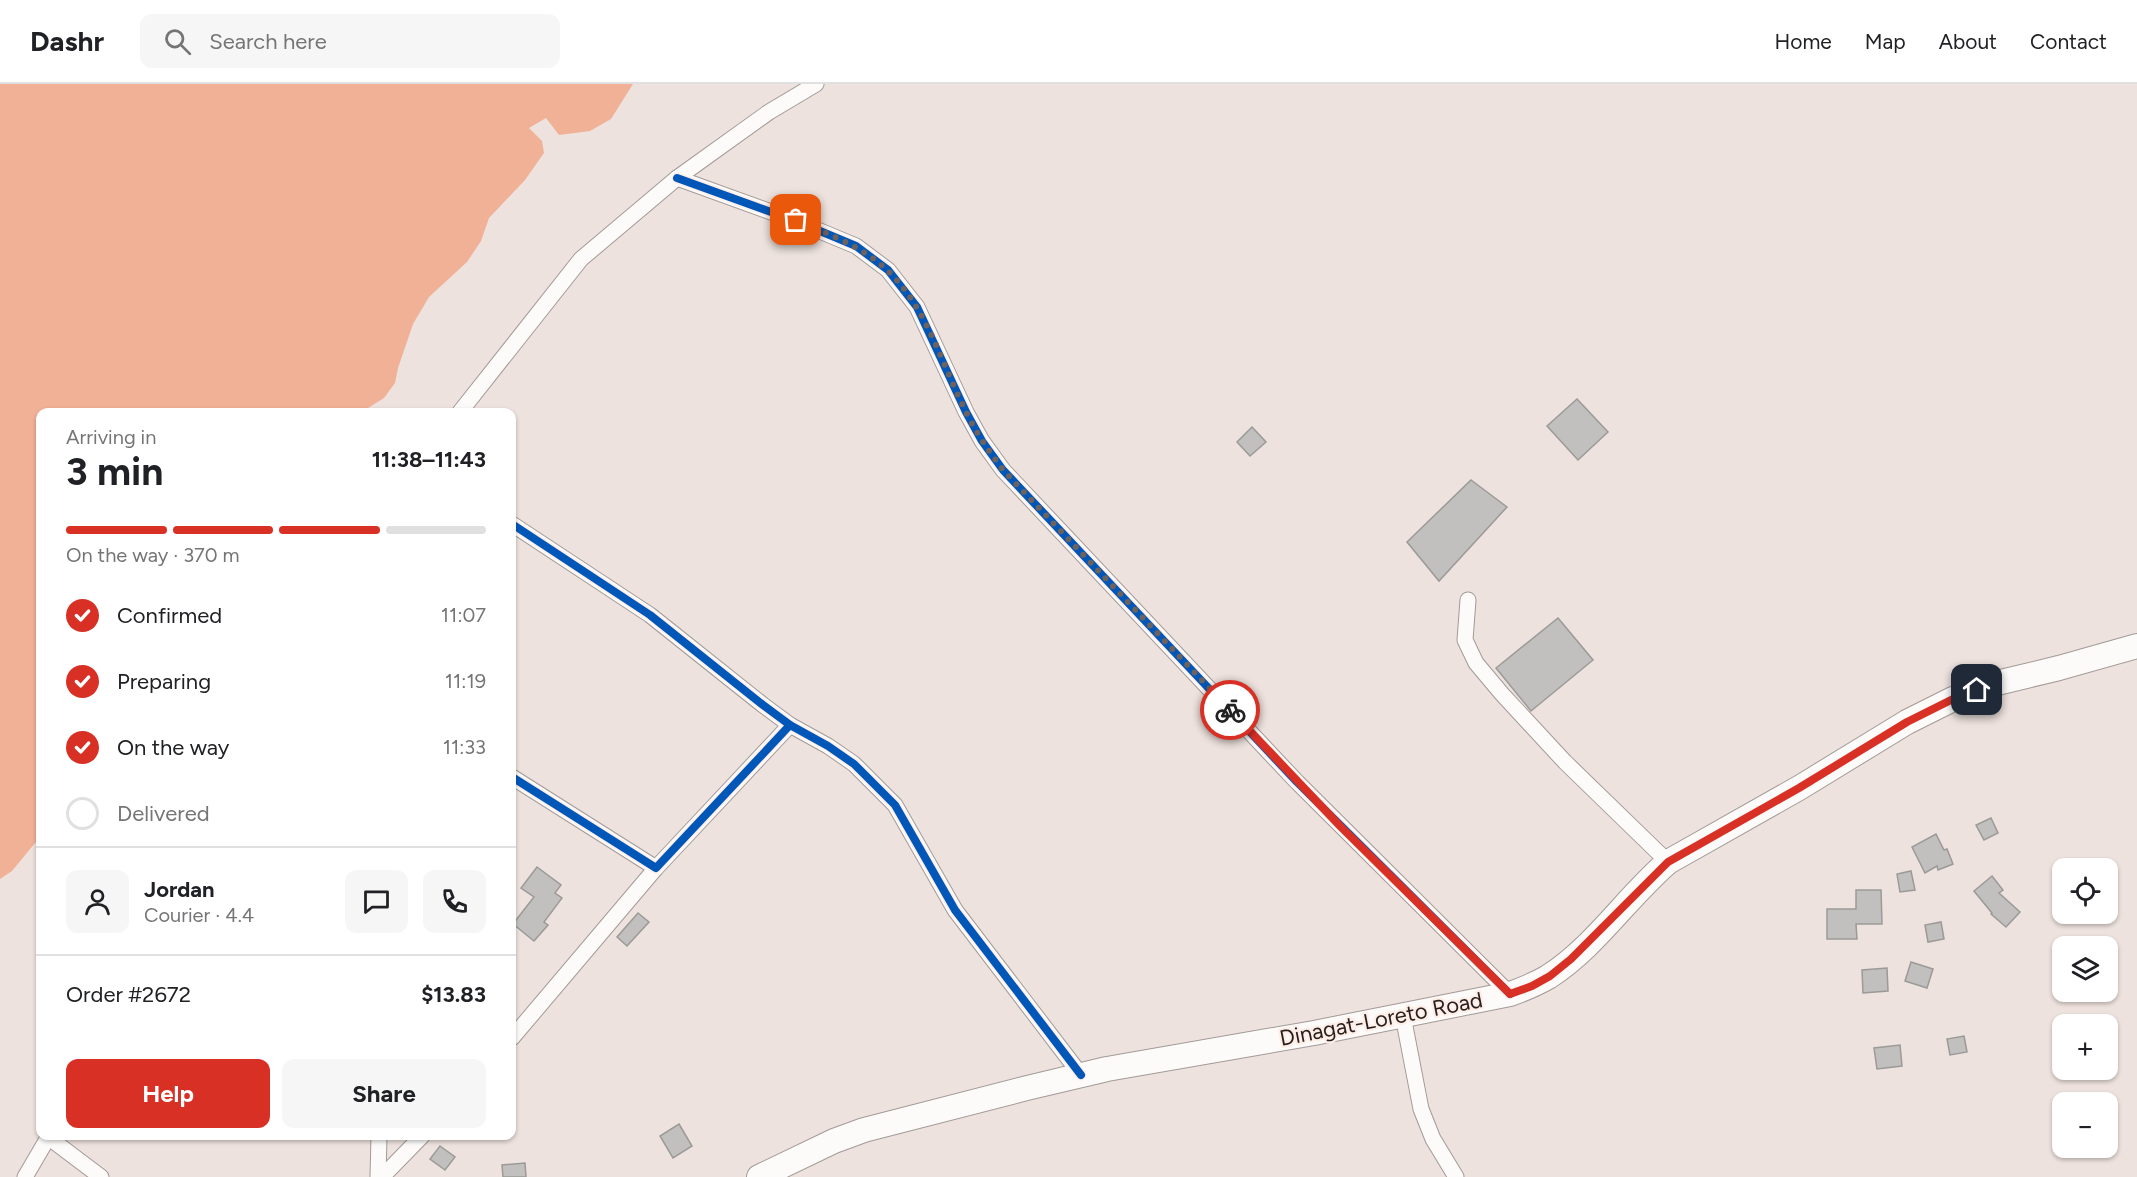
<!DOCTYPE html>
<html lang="en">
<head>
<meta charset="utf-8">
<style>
	body { margin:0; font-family:Figtree,sans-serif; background:#f6f6f6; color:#202124; height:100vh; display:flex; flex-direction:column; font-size:22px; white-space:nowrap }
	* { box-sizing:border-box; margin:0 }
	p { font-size:20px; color:#757577 }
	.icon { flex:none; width:33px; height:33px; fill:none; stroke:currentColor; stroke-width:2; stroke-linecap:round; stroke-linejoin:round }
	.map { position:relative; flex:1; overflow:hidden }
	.drawer { position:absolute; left:36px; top:324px; width:480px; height:732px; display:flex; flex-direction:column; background:#fff; border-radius:12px; box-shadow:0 2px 4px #0004 }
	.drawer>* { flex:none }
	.buttons { position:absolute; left:2052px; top:774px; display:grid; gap:12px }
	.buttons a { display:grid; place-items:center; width:66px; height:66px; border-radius:12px; background:#fff; box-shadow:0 2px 4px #0004; font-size:30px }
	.pin { position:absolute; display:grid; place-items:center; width:51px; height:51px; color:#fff; margin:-26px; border-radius:12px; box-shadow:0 3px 9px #0006 }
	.courier { position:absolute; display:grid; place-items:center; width:60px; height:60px; margin:-30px; border:4px solid #d93025; border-radius:50%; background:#fff; color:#222; box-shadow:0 2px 8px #0007 }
	.overview em { font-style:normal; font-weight:700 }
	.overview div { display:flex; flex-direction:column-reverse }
	.overview { display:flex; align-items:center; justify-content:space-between; height:102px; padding:0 30px }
	h1 { font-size:39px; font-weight:700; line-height:45px }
	.bar { display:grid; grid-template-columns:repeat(4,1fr); gap:9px 6px; align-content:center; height:72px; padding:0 30px }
	.bar i { height:8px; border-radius:4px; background:#e0e0e0 }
	.bar .active { background:#d93025 }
	.bar p { grid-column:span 4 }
	.line { display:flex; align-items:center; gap:15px; padding:0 30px; border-top:2px solid #e0e0e0 }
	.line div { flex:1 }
	.round { display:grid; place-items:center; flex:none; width:63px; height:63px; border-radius:12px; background:#f6f6f6 }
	ol { padding:0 30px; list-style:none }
	li { display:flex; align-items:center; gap:18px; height:66px }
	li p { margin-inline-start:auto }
	li .icon { padding:6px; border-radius:50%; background:#d93025; color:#fff; stroke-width:4 }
	li:last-child { color:#757577 }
	li i { width:33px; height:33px; border:3px solid #e0e0e0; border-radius:50% }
	.cta { display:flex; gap:12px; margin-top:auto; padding:12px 30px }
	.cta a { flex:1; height:69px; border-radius:12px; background:#d93025; color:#fff; font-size:24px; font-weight:700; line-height:69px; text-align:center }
	.cta a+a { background:#f6f6f6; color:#202124 }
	header { display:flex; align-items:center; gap:36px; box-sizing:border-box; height:84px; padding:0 30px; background:#fff; border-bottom:2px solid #e0e0e0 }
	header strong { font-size:28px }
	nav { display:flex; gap:33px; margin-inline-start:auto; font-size:21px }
	.search { width:420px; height:54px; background:#f6f6f6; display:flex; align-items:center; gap:15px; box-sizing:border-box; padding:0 21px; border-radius:12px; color:#757577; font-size:22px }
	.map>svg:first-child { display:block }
	.water { fill:#f1b196 }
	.building { fill:#c1c0bf; stroke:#9b9a98; stroke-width:1.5 }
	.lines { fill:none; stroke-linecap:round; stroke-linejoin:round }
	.street-casing { stroke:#a39a97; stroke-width:17 }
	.primary-casing { stroke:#a39a97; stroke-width:26 }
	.street { stroke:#fcfbfa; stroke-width:15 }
	.primary { stroke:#fcfbfa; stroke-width:24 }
	.cycleway-casing { stroke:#feeee7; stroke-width:11 }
	.cycleway { stroke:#0057b8; stroke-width:8 }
	.done { stroke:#6c6360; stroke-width:6; stroke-dasharray:0 10.8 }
	.route { stroke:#d93025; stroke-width:8 }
	.labels { text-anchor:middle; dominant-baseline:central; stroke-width:4.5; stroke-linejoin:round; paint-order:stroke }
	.street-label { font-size:22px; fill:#261f1c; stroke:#feeee7 }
</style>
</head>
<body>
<header>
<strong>Dashr</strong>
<div class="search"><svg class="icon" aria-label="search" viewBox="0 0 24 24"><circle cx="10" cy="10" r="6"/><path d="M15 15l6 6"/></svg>Search here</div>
<nav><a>Home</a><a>Map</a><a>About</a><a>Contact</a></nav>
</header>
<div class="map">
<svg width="2137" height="1093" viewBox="0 0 2137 1093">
	<rect width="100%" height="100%" fill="#ede2dd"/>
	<path class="water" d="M 0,0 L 633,0 L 611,35 L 590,47 L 559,51 L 546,34 L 529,44 L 542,57 L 544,69 L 525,96 L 489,134 L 481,157 L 467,178 L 429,213 L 413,240 L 398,284 L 395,299 L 384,314 L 368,324 L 351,328 L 40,328 L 40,753 L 12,787 L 0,795 Z"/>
	<g class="building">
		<path d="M 1577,315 L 1608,348 L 1578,376 L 1547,342 Z"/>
		<path d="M 1252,343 L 1266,358 L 1250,372 L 1237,358 Z"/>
		<path d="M 1471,396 L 1507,423 L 1439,497 L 1407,458 Z"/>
		<path d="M 1558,534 L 1593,576 L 1531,627 L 1496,584 Z"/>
		<path d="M 1991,734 L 1998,749 L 1984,756 L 1976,741 Z"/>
		<path d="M 1936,750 L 1944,766 L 1947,765 L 1953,780 L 1938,786 L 1937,782 L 1925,789 L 1912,763 Z"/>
		<path d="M 537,783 L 561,801 L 555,809 L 562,814 L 544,838 L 548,841 L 534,857 L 513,840 L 534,813 L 521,804 Z"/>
		<path d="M 1911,787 L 1915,806 L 1900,808 L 1897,790 Z"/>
		<path d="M 1992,792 L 2003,806 L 1999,809 L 2020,828 L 2006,843 L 1991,830 L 1992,829 L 1974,807 Z"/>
		<path d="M 1856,806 L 1881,806 L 1882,840 L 1856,840 L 1857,855 L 1827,855 L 1827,825 L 1856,825 Z"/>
		<path d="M 638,829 L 649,838 L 627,862 L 617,853 Z"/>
		<path d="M 1941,838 L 1944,855 L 1928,858 L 1925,841 Z"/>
		<path d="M 1911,878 L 1933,885 L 1927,904 L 1905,897 Z"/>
		<path d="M 1887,884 L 1888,907 L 1863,909 L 1862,886 Z"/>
		<path d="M 1964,952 L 1967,968 L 1950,971 L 1947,955 Z"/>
		<path d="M 1900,961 L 1902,982 L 1877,985 L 1874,964 Z"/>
		<path d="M 679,1040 L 692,1062 L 673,1074 L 660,1052 Z"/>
		<path d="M 440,1062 L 455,1073 L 445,1086 L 430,1075 Z"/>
		<path d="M 525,1079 L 526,1093 L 503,1093 L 502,1081 Z"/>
	</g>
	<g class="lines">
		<g class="street-casing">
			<g id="street">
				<path d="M 677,94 L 796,137 L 856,162 L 888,186 L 917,223 L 966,328 L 982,357 L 1003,386 L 1297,698 L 1510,910"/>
				<path d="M 460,328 L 581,175 L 677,94 L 769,28 L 816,0"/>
				<path d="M 512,440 L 650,531 L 763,621 L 790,641 L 656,784 L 512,693"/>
				<path d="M 1468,516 L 1465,556 L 1476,579 L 1502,610 L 1565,678 L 1668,778"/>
				<path d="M 790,641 L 828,662 L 854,680 L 895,721 L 955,826 L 1081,991"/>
				<path d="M 1403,932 L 1421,1025 L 1433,1055 L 1456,1093"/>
				<path d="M 512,954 L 656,784"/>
				<path d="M 48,1053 L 101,1093"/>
				<path d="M 25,1093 L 49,1052"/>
				<path d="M 378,1093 L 379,1052"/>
				<path d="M 382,1093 L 422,1052"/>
			</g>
		</g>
		<g class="primary-casing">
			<path id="primary" d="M 759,1093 L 834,1057 L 864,1046 L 1027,1004 L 1107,985 L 1314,949 L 1510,910 C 1524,905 1536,900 1548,893 C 1594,864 1627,813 1668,778 L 1799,704 L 1907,638 L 1953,615 L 2001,598 L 2059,584 L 2137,562"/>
		</g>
		<use href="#street" class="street"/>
		<use href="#primary" class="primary"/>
		<g class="cycleway-casing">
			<g id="cycleway">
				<path d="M 677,94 L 796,137 L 856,162 L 888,186 L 917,223 L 966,328 L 982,357 L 1003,386 L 1297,698 L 1510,910"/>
				<path d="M 512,440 L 650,531 L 763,621 L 790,641 L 656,784 L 512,693"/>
				<path d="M 790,641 L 828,662 L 854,680 L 895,721 L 955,826 L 1081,991"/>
			</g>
		</g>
		<use href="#cycleway" class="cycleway"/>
	</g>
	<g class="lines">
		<path class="done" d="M 796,136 C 828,150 862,162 888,187 C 927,224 942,281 966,328 C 976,349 989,367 1003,386 L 1230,626"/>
		<path class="route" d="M 1230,626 L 1341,743 L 1510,910 L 1532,902 L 1550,892 L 1571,875 L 1668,778 L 1799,704 L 1907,638 L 1953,615 L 1977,606"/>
	</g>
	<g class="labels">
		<g class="street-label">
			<text transform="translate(1381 935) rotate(-11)">Dinagat-Loreto Road</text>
		</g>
	</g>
</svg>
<div class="buttons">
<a><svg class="icon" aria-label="locate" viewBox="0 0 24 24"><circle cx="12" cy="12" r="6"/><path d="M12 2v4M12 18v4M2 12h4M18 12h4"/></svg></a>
<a><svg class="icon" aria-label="layers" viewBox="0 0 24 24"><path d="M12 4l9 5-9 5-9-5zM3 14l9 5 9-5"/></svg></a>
<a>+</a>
<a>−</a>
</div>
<div class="pin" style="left:796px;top:136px;background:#ea580c"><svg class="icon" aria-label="bag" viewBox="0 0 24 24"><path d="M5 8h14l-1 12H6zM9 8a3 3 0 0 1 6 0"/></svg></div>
<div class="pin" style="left:1977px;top:606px;background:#1f2937"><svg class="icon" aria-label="home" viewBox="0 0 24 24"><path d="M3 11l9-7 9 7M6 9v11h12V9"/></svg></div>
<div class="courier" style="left:1230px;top:626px"><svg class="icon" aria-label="bike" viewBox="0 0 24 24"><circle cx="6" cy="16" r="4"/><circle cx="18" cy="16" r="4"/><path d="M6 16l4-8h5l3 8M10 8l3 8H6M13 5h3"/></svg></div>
<section class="drawer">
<div class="overview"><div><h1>3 min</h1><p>Arriving in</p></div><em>11:38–11:43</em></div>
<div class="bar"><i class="active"></i><i class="active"></i><i class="active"></i><i></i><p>On the way · 370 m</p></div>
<ol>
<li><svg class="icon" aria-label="check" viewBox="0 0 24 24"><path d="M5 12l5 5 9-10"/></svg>Confirmed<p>11:07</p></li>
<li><svg class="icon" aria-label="check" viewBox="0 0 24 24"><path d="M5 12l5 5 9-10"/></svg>Preparing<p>11:19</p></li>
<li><svg class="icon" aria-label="check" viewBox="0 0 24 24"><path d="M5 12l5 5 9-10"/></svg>On the way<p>11:33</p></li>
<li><i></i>Delivered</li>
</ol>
<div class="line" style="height:108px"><a class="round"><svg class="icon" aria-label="person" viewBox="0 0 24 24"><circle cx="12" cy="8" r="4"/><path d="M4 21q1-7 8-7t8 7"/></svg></a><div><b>Jordan</b><p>Courier · 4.4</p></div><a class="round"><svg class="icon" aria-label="chat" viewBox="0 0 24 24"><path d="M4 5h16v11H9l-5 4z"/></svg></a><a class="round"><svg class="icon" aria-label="phone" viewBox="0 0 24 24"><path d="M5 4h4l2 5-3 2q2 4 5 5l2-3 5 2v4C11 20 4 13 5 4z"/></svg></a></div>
<div class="line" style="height:78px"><div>Order #2672</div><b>$13.83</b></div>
<div class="cta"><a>Help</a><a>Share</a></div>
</section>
</div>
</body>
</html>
